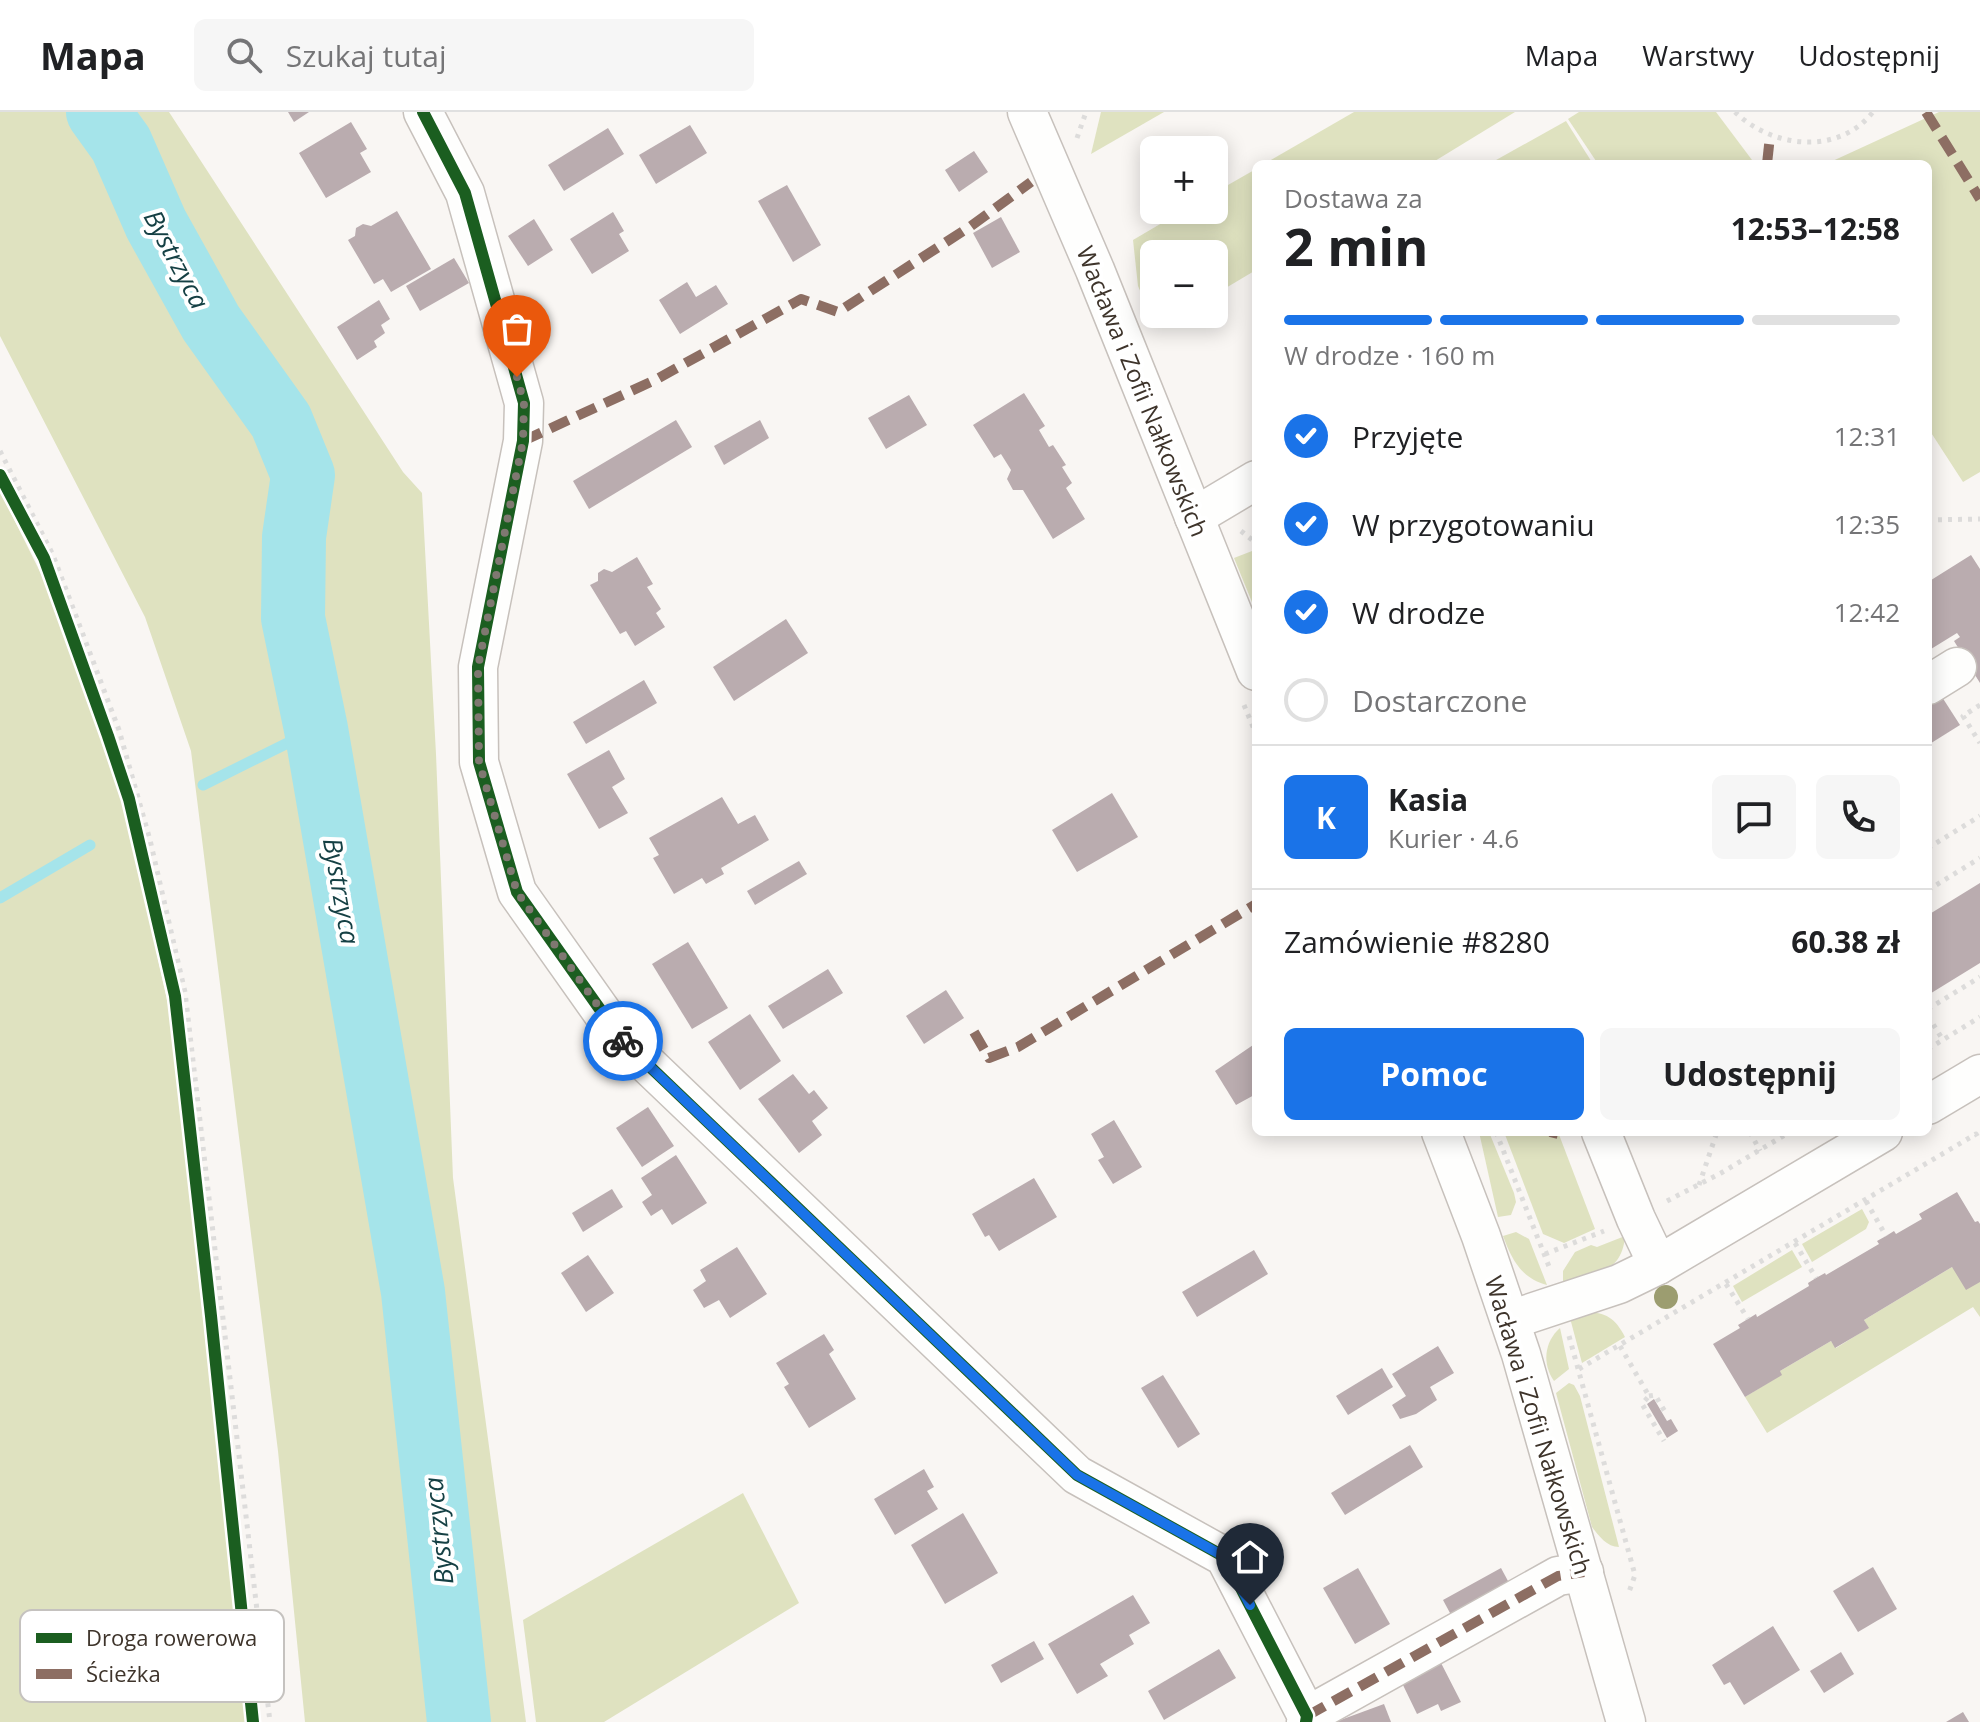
<!DOCTYPE html>
<html lang="pl">
<head>
<meta charset="utf-8">
<style>
	body { margin:0; font-family:"Open Sans",sans-serif; background:#f6f6f6; color:#202124; height:100vh; display:flex; flex-direction:column; font-size:30px; white-space:nowrap }
	* { box-sizing:border-box; margin:0 }
	p { font-size:26px; color:#757577 }
	.icon { flex:none; width:44px; height:44px; fill:none; stroke:currentColor; stroke-width:2; stroke-linecap:round; stroke-linejoin:round }
	.map { position:relative; flex:1; overflow:hidden }
	.panel { position:absolute; left:1252px; top:48px; width:680px; height:976px; display:flex; flex-direction:column; background:#fff; border-radius:12px; box-shadow:0 4px 20px #0003 }
	.panel>* { flex:none }
	.controls { position:absolute; left:1140px; top:24px; display:grid; gap:16px }
	.controls a { display:grid; place-items:center; width:88px; height:88px; border-radius:12px; background:#fff; box-shadow:0 4px 20px #0003; font-size:40px }
	.pin { position:absolute; display:grid; place-items:center; width:68px; height:68px; color:#fff; margin:-82px -34px; border-radius:50% 50% 50% 0; rotate:-45deg; box-shadow:0 0 8px #0007 }
	.pin .icon { rotate:45deg }
	.courier { position:absolute; display:grid; place-items:center; width:80px; height:80px; margin:-40px; border:6px solid #1a73e8; border-radius:50%; background:#fff; color:#222; box-shadow:0 2px 10px #0007 }
	.overview em { font-style:normal; font-weight:700 }
	.overview div { display:flex; flex-direction:column-reverse }
	.overview { display:flex; align-items:center; justify-content:space-between; height:136px; padding:0 32px }
	h1 { font-size:52px; font-weight:700; line-height:60px }
	.bar { display:grid; grid-template-columns:repeat(4,1fr); gap:12px 8px; align-content:center; height:96px; padding:0 32px }
	.bar i { height:10px; border-radius:6px; background:#e0e0e0 }
	.bar .on { background:#1a73e8 }
	.bar p { grid-column:span 4 }
	.line { display:flex; align-items:center; gap:20px; padding:0 32px; border-top:2px solid #e0e0e0 }
	.line div { flex:1 }
	.round { display:grid; place-items:center; flex:none; width:84px; height:84px; border-radius:12px; background:#f6f6f6 }
	ol { padding:0 32px; list-style:none }
	li { display:flex; align-items:center; gap:24px; height:88px }
	li p { margin-inline-start:auto }
	li .icon { padding:8px; border-radius:50%; background:#1a73e8; color:#fff; stroke-width:4 }
	li:last-child { color:#757577 }
	li i { width:44px; height:44px; border:4px solid #e0e0e0; border-radius:50% }
	.primary-button { display:flex; gap:16px; margin-top:auto; padding:16px 32px }
	.primary-button a { flex:1; height:92px; border-radius:12px; background:#1a73e8; color:#fff; font-size:32px; font-weight:700; line-height:92px; text-align:center }
	.primary-button a+a { background:#f6f6f6; color:#202124 }
	header { display:flex; align-items:center; gap:48px; box-sizing:border-box; height:112px; padding:0 40px; background:#fff; border-bottom:2px solid #e0e0e0 }
	header strong { font-size:38px }
	nav { display:flex; gap:44px; margin-inline-start:auto; font-size:28px }
	.search { width:560px; height:72px; background:#f6f6f6; display:flex; align-items:center; gap:20px; box-sizing:border-box; padding:0 28px; border-radius:12px; color:#757577; font-size:30px }
	.map>svg:first-child { display:block }
	.green { fill:#dfe2c0 }
	.lines { fill:none; stroke-linecap:round; stroke-linejoin:round }
	.stream { stroke:#a5e4ea; stroke-width:11 }
	.river { stroke:#a5e4ea; stroke-width:64 }
	.building { fill:#baacaf }
	.minor-casing { stroke:#c7c1bc; stroke-width:41 }
	.path { stroke:#dddcdb; stroke-width:5; stroke-dasharray:4 6; stroke-linecap:butt }
	.minor { stroke:#fefefd; stroke-width:38 }
	.quiet { stroke:#8d6e63; stroke-width:10; stroke-dasharray:20 10; stroke-linecap:butt }
	.cycleway-casing { stroke:#fff; stroke-width:17 }
	.cycleway { stroke:#1b5e20; stroke-width:12 }
	.tree { fill:#9c9d70 }
	.done { stroke:#7f7871; stroke-width:8; stroke-dasharray:0 14.4 }
	.route { stroke:#1a73e8; stroke-width:10 }
	.labels { text-anchor:middle; dominant-baseline:central; stroke-width:8; stroke-linejoin:round; paint-order:stroke }
	.street-label { font-size:24px; fill:#3e342b; stroke:#fff }
	.water-label { font-size:26px; font-style:italic; fill:#154044; stroke:#fff }
	.key { fill:#fff; stroke:#c5c2bf; stroke-width:2 }
	.key-label { font-size:22px; fill:#3e342b }
</style>
</head>
<body>
<header>
<strong>Mapa</strong>
<div class="search"><svg class="icon" aria-label="search" viewBox="0 0 24 24"><circle cx="10" cy="10" r="6"/><path d="M15 15l6 6"/></svg>Szukaj tutaj</div>
<nav><a>Mapa</a><a>Warstwy</a><a>Udostępnij</a></nav>
</header>
<div class="map">
<svg width="1980" height="1610" viewBox="0 0 1980 1610">
	<rect width="100%" height="100%" fill="#f9f6f3"/>
	<g class="green">
		<path d="M 0,0 L 169,0 L 403,360 L 422,381 L 436,642 L 453,1066 L 526,1610 L 305,1610 L 278,1339 L 191,639 L 145,505 L 0,224 Z"/>
		<path d="M 1101,0 L 1164,0 L 1091,42 Z"/>
		<path d="M 1354,0 L 1515,0 L 1430,52 L 1264,52 Z"/>
		<path d="M 1579,0 L 1716,0 L 1755,52 L 1598,52 L 1568,7 Z"/>
		<path d="M 1939,0 L 1980,0 L 1980,360 L 1963,370 L 1928,316 L 1928,52 L 1826,52 Z"/>
		<path d="M 1566,9 L 1593,52 L 1489,52 Z"/>
		<path d="M 1256,57 L 1256,158 L 1214,183 L 1214,142 L 1154,142 L 1154,202 L 1183,202 L 1161,215 L 1155,213 L 1138,174 L 1133,128 L 1184,98 L 1214,98 L 1214,81 Z"/>
		<path d="M 0,379 L 48,476 L 124,690 L 170,902 L 247,1610 L 0,1610 Z"/>
		<path d="M 1252,439 L 1256,442 L 1256,500 L 1234,446 Z"/>
		<path d="M 1479,1020 L 1489,1020 L 1514,1081 L 1516,1090 L 1511,1103 L 1498,1105 Z"/>
		<path d="M 1504,1020 L 1558,1020 L 1595,1117 L 1564,1131 L 1543,1122 Z"/>
		<path d="M 1862,1097 L 1869,1110 L 1866,1117 L 1812,1150 L 1802,1132 Z"/>
		<path d="M 1516,1120 L 1529,1127 L 1547,1173 C 1521,1166 1512,1148 1503,1124 Z"/>
		<path d="M 1625,1124 C 1622,1162 1594,1162 1563,1173 L 1563,1159 L 1575,1140 L 1591,1133 L 1597,1135 Z"/>
		<path d="M 1792,1138 L 1802,1155 L 1742,1190 L 1733,1174 Z"/>
		<path d="M 1952,1155 L 1980,1170 L 1980,1205 L 1973,1195 L 1767,1321 L 1745,1285 L 1781,1263 L 1780,1259 L 1831,1229 L 1836,1236 L 1868,1216 L 1864,1208 Z"/>
		<path d="M 1585,1200 C 1606,1200 1615,1206 1625,1225 L 1582,1251 L 1570,1206 Z"/>
		<path d="M 1560,1216 L 1569,1257 L 1554,1269 C 1542,1252 1544,1230 1560,1216 Z"/>
		<path d="M 1569,1271 L 1574,1273 L 1580,1284 L 1619,1435 C 1607,1435 1599,1424 1592,1415 L 1556,1281 Z"/>
		<path d="M 743,1381 L 799,1491 L 604,1610 L 536,1610 L 523,1508 Z"/>
	</g>
	<g class="lines">
		<g class="stream">
			<path d="M 203,673 L 316,617"/>
			<path d="M 0,786 L 90,733"/>
		</g>
		<path class="river" d="M 98,0 L 121,32 L 156,112 L 211,211 L 281,309 L 303,363 L 294,425 L 293,506 L 316,617 L 413,1180 L 459,1610"/>
	</g>
	<g class="building">
		<path d="M 288,0 L 309,0 L 294,10 Z"/>
		<path d="M 351,10 L 367,37 L 360,41 L 371,60 L 326,86 L 299,41 Z"/>
		<path d="M 690,13 L 707,41 L 656,72 L 639,43 Z"/>
		<path d="M 608,16 L 624,42 L 564,79 L 548,53 Z"/>
		<path d="M 974,39 L 988,60 L 959,80 L 945,58 Z"/>
		<path d="M 787,73 L 821,133 L 793,150 L 758,89 Z"/>
		<path d="M 397,99 L 431,157 L 391,180 L 383,167 L 374,172 L 348,128 L 355,124 L 356,116 L 363,112 L 371,114 Z"/>
		<path d="M 613,100 L 624,119 L 619,122 L 629,139 L 592,162 L 570,127 Z"/>
		<path d="M 1001,105 L 1020,140 L 992,156 L 973,121 Z"/>
		<path d="M 534,107 L 553,138 L 528,154 L 508,124 Z"/>
		<path d="M 454,146 L 469,171 L 420,199 L 406,174 Z"/>
		<path d="M 687,170 L 696,185 L 716,173 L 728,192 L 680,222 L 659,188 Z"/>
		<path d="M 379,188 L 390,207 L 381,213 L 385,221 L 374,229 L 377,235 L 357,248 L 337,215 Z"/>
		<path d="M 1024,281 L 1045,314 L 1039,318 L 1049,335 L 1053,333 L 1066,353 L 1062,355 L 1072,371 L 1066,376 L 1085,407 L 1053,427 L 1023,378 L 1013,378 L 1007,367 L 1011,358 L 1001,342 L 994,346 L 973,313 Z"/>
		<path d="M 909,283 L 927,313 L 886,337 L 868,306 Z"/>
		<path d="M 676,308 L 692,335 L 589,397 L 573,369 Z"/>
		<path d="M 760,308 L 769,326 L 724,353 L 714,334 Z"/>
		<path d="M 1971,443 L 1980,457 L 1980,571 L 1954,529 L 1960,525 L 1957,521 L 1931,537 L 1928,532 L 1928,470 Z"/>
		<path d="M 637,445 L 653,472 L 647,475 L 661,497 L 656,501 L 665,515 L 635,534 L 626,519 L 620,522 L 590,473 L 598,469 L 598,461 L 604,457 L 612,460 Z"/>
		<path d="M 786,507 L 808,541 L 734,589 L 713,555 Z"/>
		<path d="M 644,568 L 657,591 L 586,632 L 573,610 Z"/>
		<path d="M 1942,585 L 1960,613 L 1928,633 L 1928,593 Z"/>
		<path d="M 609,638 L 625,667 L 612,675 L 628,701 L 599,717 L 567,662 Z"/>
		<path d="M 1112,681 L 1138,725 L 1077,760 L 1052,718 Z"/>
		<path d="M 722,685 L 738,712 L 755,703 L 769,728 L 721,756 L 724,762 L 706,772 L 702,766 L 674,782 L 653,746 L 659,743 L 649,726 Z"/>
		<path d="M 799,749 L 807,762 L 755,793 L 747,779 Z"/>
		<path d="M 1980,771 L 1980,851 L 1928,883 L 1928,803 Z"/>
		<path d="M 688,830 L 728,896 L 692,917 L 652,852 Z"/>
		<path d="M 828,857 L 843,881 L 783,917 L 768,894 Z"/>
		<path d="M 946,878 L 964,906 L 924,932 L 906,904 Z"/>
		<path d="M 750,902 L 781,949 L 740,978 L 708,930 Z"/>
		<path d="M 1256,931 L 1256,982 L 1236,993 L 1215,959 Z"/>
		<path d="M 793,962 L 809,982 L 814,978 L 828,996 L 812,1009 L 822,1023 L 799,1041 L 758,987 Z"/>
		<path d="M 648,995 L 674,1034 L 642,1055 L 616,1016 Z"/>
		<path d="M 1114,1008 L 1142,1055 L 1113,1072 L 1098,1048 L 1104,1045 L 1091,1022 Z"/>
		<path d="M 676,1043 L 707,1091 L 672,1113 L 662,1097 L 651,1104 L 642,1090 L 652,1083 L 641,1066 Z"/>
		<path d="M 1034,1066 L 1057,1105 L 999,1139 L 989,1123 L 985,1125 L 972,1102 Z"/>
		<path d="M 612,1077 L 623,1095 L 583,1120 L 572,1101 Z"/>
		<path d="M 1957,1080 L 1975,1110 L 1978,1109 L 1980,1112 L 1980,1170 L 1966,1178 L 1952,1155 L 1864,1208 L 1869,1216 L 1835,1236 L 1831,1229 L 1780,1259 L 1782,1263 L 1745,1285 L 1713,1232 L 1740,1216 L 1738,1213 L 1756,1202 L 1757,1205 L 1809,1174 L 1808,1171 L 1816,1166 L 1825,1161 L 1826,1163 L 1879,1132 L 1877,1129 L 1886,1124 L 1894,1119 L 1896,1122 L 1922,1107 L 1919,1102 Z"/>
		<path d="M 737,1135 L 767,1182 L 730,1206 L 719,1188 L 704,1196 L 693,1178 L 706,1169 L 700,1158 Z"/>
		<path d="M 1254,1138 L 1268,1162 L 1197,1205 L 1182,1180 Z"/>
		<path d="M 588,1143 L 614,1181 L 586,1200 L 561,1161 Z"/>
		<path d="M 824,1222 L 834,1238 L 829,1242 L 856,1287 L 809,1316 L 784,1275 L 789,1272 L 776,1251 Z"/>
		<path d="M 1438,1234 L 1454,1261 L 1430,1275 L 1437,1288 L 1416,1302 L 1400,1307 L 1392,1293 L 1406,1284 L 1392,1262 Z"/>
		<path d="M 1382,1256 L 1393,1275 L 1348,1303 L 1336,1284 Z"/>
		<path d="M 1163,1263 L 1200,1322 L 1178,1336 L 1141,1276 Z"/>
		<path d="M 1654,1287 L 1667,1309 L 1671,1307 L 1678,1319 L 1667,1326 L 1647,1292 Z"/>
		<path d="M 1410,1333 L 1423,1355 L 1345,1403 L 1331,1381 Z"/>
		<path d="M 924,1357 L 934,1375 L 927,1379 L 938,1397 L 895,1423 L 874,1387 Z"/>
		<path d="M 963,1401 L 998,1461 L 945,1492 L 911,1433 Z"/>
		<path d="M 1873,1455 L 1897,1497 L 1858,1520 L 1833,1479 Z"/>
		<path d="M 1358,1456 L 1390,1512 L 1355,1532 L 1323,1476 Z"/>
		<path d="M 1501,1456 L 1515,1482 L 1457,1514 L 1443,1488 Z"/>
		<path d="M 1133,1483 L 1150,1511 L 1129,1523 L 1134,1532 L 1100,1552 L 1108,1564 L 1077,1582 L 1048,1532 Z"/>
		<path d="M 1773,1514 L 1800,1558 L 1744,1593 L 1730,1570 L 1724,1573 L 1712,1553 Z"/>
		<path d="M 1034,1529 L 1044,1547 L 1001,1571 L 991,1553 Z"/>
		<path d="M 1219,1537 L 1236,1566 L 1164,1608 L 1148,1579 Z"/>
		<path d="M 1841,1540 L 1854,1562 L 1824,1581 L 1810,1559 Z"/>
		<path d="M 1440,1549 L 1461,1590 L 1441,1599 L 1438,1592 L 1417,1602 L 1402,1571 Z"/>
		<path d="M 1384,1592 L 1391,1610 L 1335,1610 Z"/>
		<path d="M 1963,1600 L 1969,1610 L 1946,1610 Z"/>
	</g>
	<g class="lines">
		<g class="minor-casing">
			<g id="minor">
				<path d="M 423,0 L 465,81 L 524,291 L 523,329 L 478,555 L 479,650 L 517,780 L 621,927 L 1077,1363 L 1225,1445 L 1307,1604 L 1306,1610"/>
				<path d="M 1027,0 L 1095,158 L 1256,559"/>
				<path d="M 1194,405 L 1256,368"/>
				<path d="M 1928,573 L 1957,555"/>
				<path d="M 1928,993 L 1980,962"/>
				<path d="M 1441,1020 L 1481,1124 L 1521,1242 L 1626,1610"/>
				<path d="M 1601,1020 L 1636,1107 L 1658,1153"/>
				<path d="M 1510,1208 L 1619,1172 L 1658,1153 L 1883,1020"/>
				<path d="M 1307,1604 L 1558,1464 L 1584,1460"/>
			</g>
		</g>
		<g class="path">
			<path d="M 1735,0 C 1772,36 1838,44 1873,0"/>
			<path d="M 1077,26 L 1086,0"/>
			<path d="M 0,339 L 53,443 L 119,618 L 150,728 L 185,880 L 270,1610"/>
			<path d="M 1928,408 L 1980,407"/>
			<path d="M 1241,419 L 1256,431"/>
			<path d="M 1244,593 L 1256,622"/>
			<path d="M 1980,593 L 1963,604 L 1980,631"/>
			<path d="M 1928,736 L 1980,704"/>
			<path d="M 1928,778 L 1980,746"/>
			<path d="M 1928,897 L 1980,865"/>
			<path d="M 1928,904 L 1943,928"/>
			<path d="M 1928,937 L 1980,905"/>
			<path d="M 1496,1020 L 1550,1157"/>
			<path d="M 1750,1020 L 1760,1039"/>
			<path d="M 1699,1073 L 1717,1020"/>
			<path d="M 1667,1089 L 1721,1061 L 1790,1020"/>
			<path d="M 1866,1089 L 1886,1124"/>
			<path d="M 1795,1131 L 1816,1166"/>
			<path d="M 1545,1142 L 1604,1119"/>
			<path d="M 1726,1172 L 1748,1207"/>
			<path d="M 1569,1224 L 1635,1463 L 1629,1480"/>
			<path d="M 1620,1234 L 1649,1284 L 1642,1292 L 1664,1329"/>
			<path d="M 1579,1257 L 1976,1022 L 1980,1029"/>
			<path d="M 1649,1284 L 1655,1283 L 1667,1303"/>
		</g>
		<use href="#minor" class="minor"/>
		<g class="quiet">
			<path d="M 1926,0 L 1980,87"/>
			<path d="M 1767,52 L 1770,24"/>
			<path d="M 523,329 L 655,268 L 801,187 L 838,200 L 971,114 L 1031,70"/>
			<path d="M 974,920 L 989,946 L 1018,935 L 1256,792"/>
			<path d="M 1550,1020 L 1558,1022"/>
			<path d="M 1307,1604 L 1558,1464 L 1584,1460"/>
		</g>
		<g class="cycleway-casing">
			<g id="cycleway">
				<path d="M 423,0 L 465,81 L 524,291 L 523,329 L 478,555 L 479,650 L 517,780 L 621,927 L 1077,1363 L 1225,1445 L 1307,1604 L 1306,1610"/>
				<path d="M 0,363 L 44,446 L 108,624 L 129,687 L 175,884 L 211,1204 L 253,1610"/>
			</g>
		</g>
		<use href="#cycleway" class="cycleway"/>
	</g>
	<circle class="tree" cx="1666" cy="1185" r="12"/>
	<g class="lines">
		<path class="done" d="M 517,265 L 524,291 L 523,329 L 478,555 L 479,650 L 517,780 L 623,929"/>
		<path class="route" d="M 623,929 L 1077,1363 L 1225,1445 L 1250,1493"/>
	</g>
	<g class="labels">
		<g class="street-label">
			<text transform="translate(1143 279) rotate(68)">Wacława i Zofii Nałkowskich</text>
			<text transform="translate(1539 1313) rotate(73)">Wacława i Zofii Nałkowskich</text>
		</g>
		<g class="water-label">
			<text transform="translate(177 147) rotate(62)">Bystrzyca</text>
			<text transform="translate(342 779) rotate(80)">Bystrzyca</text>
			<text transform="translate(438 1419) rotate(-96)">Bystrzyca</text>
		</g>
	</g>
	<rect x="20" y="1498" width="264" height="92" rx="12" class="key"/>
	<rect x="36" y="1521" width="36" height="10" fill="#1b5e20"/>
	<rect x="36" y="1557" width="36" height="10" fill="#8d6e63"/>
	<g class="key-label">
		<text x="86" y="1534">Droga rowerowa</text>
		<text x="86" y="1570">Ścieżka</text>
	</g>
</svg>
<div class="controls">
<a>+</a>
<a>−</a>
</div>
<div class="pin" style="left:517px;top:265px;background:#ea580c"><svg class="icon" aria-label="bag" viewBox="0 0 24 24"><path d="M5 8h14l-1 12H6zM9 8a3 3 0 0 1 6 0"/></svg></div>
<div class="pin" style="left:1250px;top:1493px;background:#1f2937"><svg class="icon" aria-label="home" viewBox="0 0 24 24"><path d="M3 11l9-7 9 7M6 9v11h12V9"/></svg></div>
<div class="courier" style="left:623px;top:929px"><svg class="icon" aria-label="bike" viewBox="0 0 24 24"><circle cx="6" cy="16" r="4"/><circle cx="18" cy="16" r="4"/><path d="M6 16l4-8h5l3 8M10 8l3 8H6M13 5h3"/></svg></div>
<section class="panel">
<div class="overview"><div><h1>2 min</h1><p>Dostawa za</p></div><em>12:53–12:58</em></div>
<div class="bar"><i class="on"></i><i class="on"></i><i class="on"></i><i></i><p>W drodze · 160 m</p></div>
<ol>
<li><svg class="icon" aria-label="check" viewBox="0 0 24 24"><path d="M5 12l5 5 9-10"/></svg>Przyjęte<p>12:31</p></li>
<li><svg class="icon" aria-label="check" viewBox="0 0 24 24"><path d="M5 12l5 5 9-10"/></svg>W przygotowaniu<p>12:35</p></li>
<li><svg class="icon" aria-label="check" viewBox="0 0 24 24"><path d="M5 12l5 5 9-10"/></svg>W drodze<p>12:42</p></li>
<li><i></i>Dostarczone</li>
</ol>
<div class="line" style="height:144px"><b class="round" style="background:#1a73e8;color:#fff">K</b><div><b>Kasia</b><p>Kurier · 4.6</p></div><a class="round"><svg class="icon" aria-label="chat" viewBox="0 0 24 24"><path d="M4 5h16v11H9l-5 4z"/></svg></a><a class="round"><svg class="icon" aria-label="phone" viewBox="0 0 24 24"><path d="M5 4h4l2 5-3 2q2 4 5 5l2-3 5 2v4C11 20 4 13 5 4z"/></svg></a></div>
<div class="line" style="height:104px"><div>Zamówienie #8280</div><b>60.38 zł</b></div>
<div class="primary-button"><a>Pomoc</a><a>Udostępnij</a></div>
</section>
</div>
</body>
</html>
